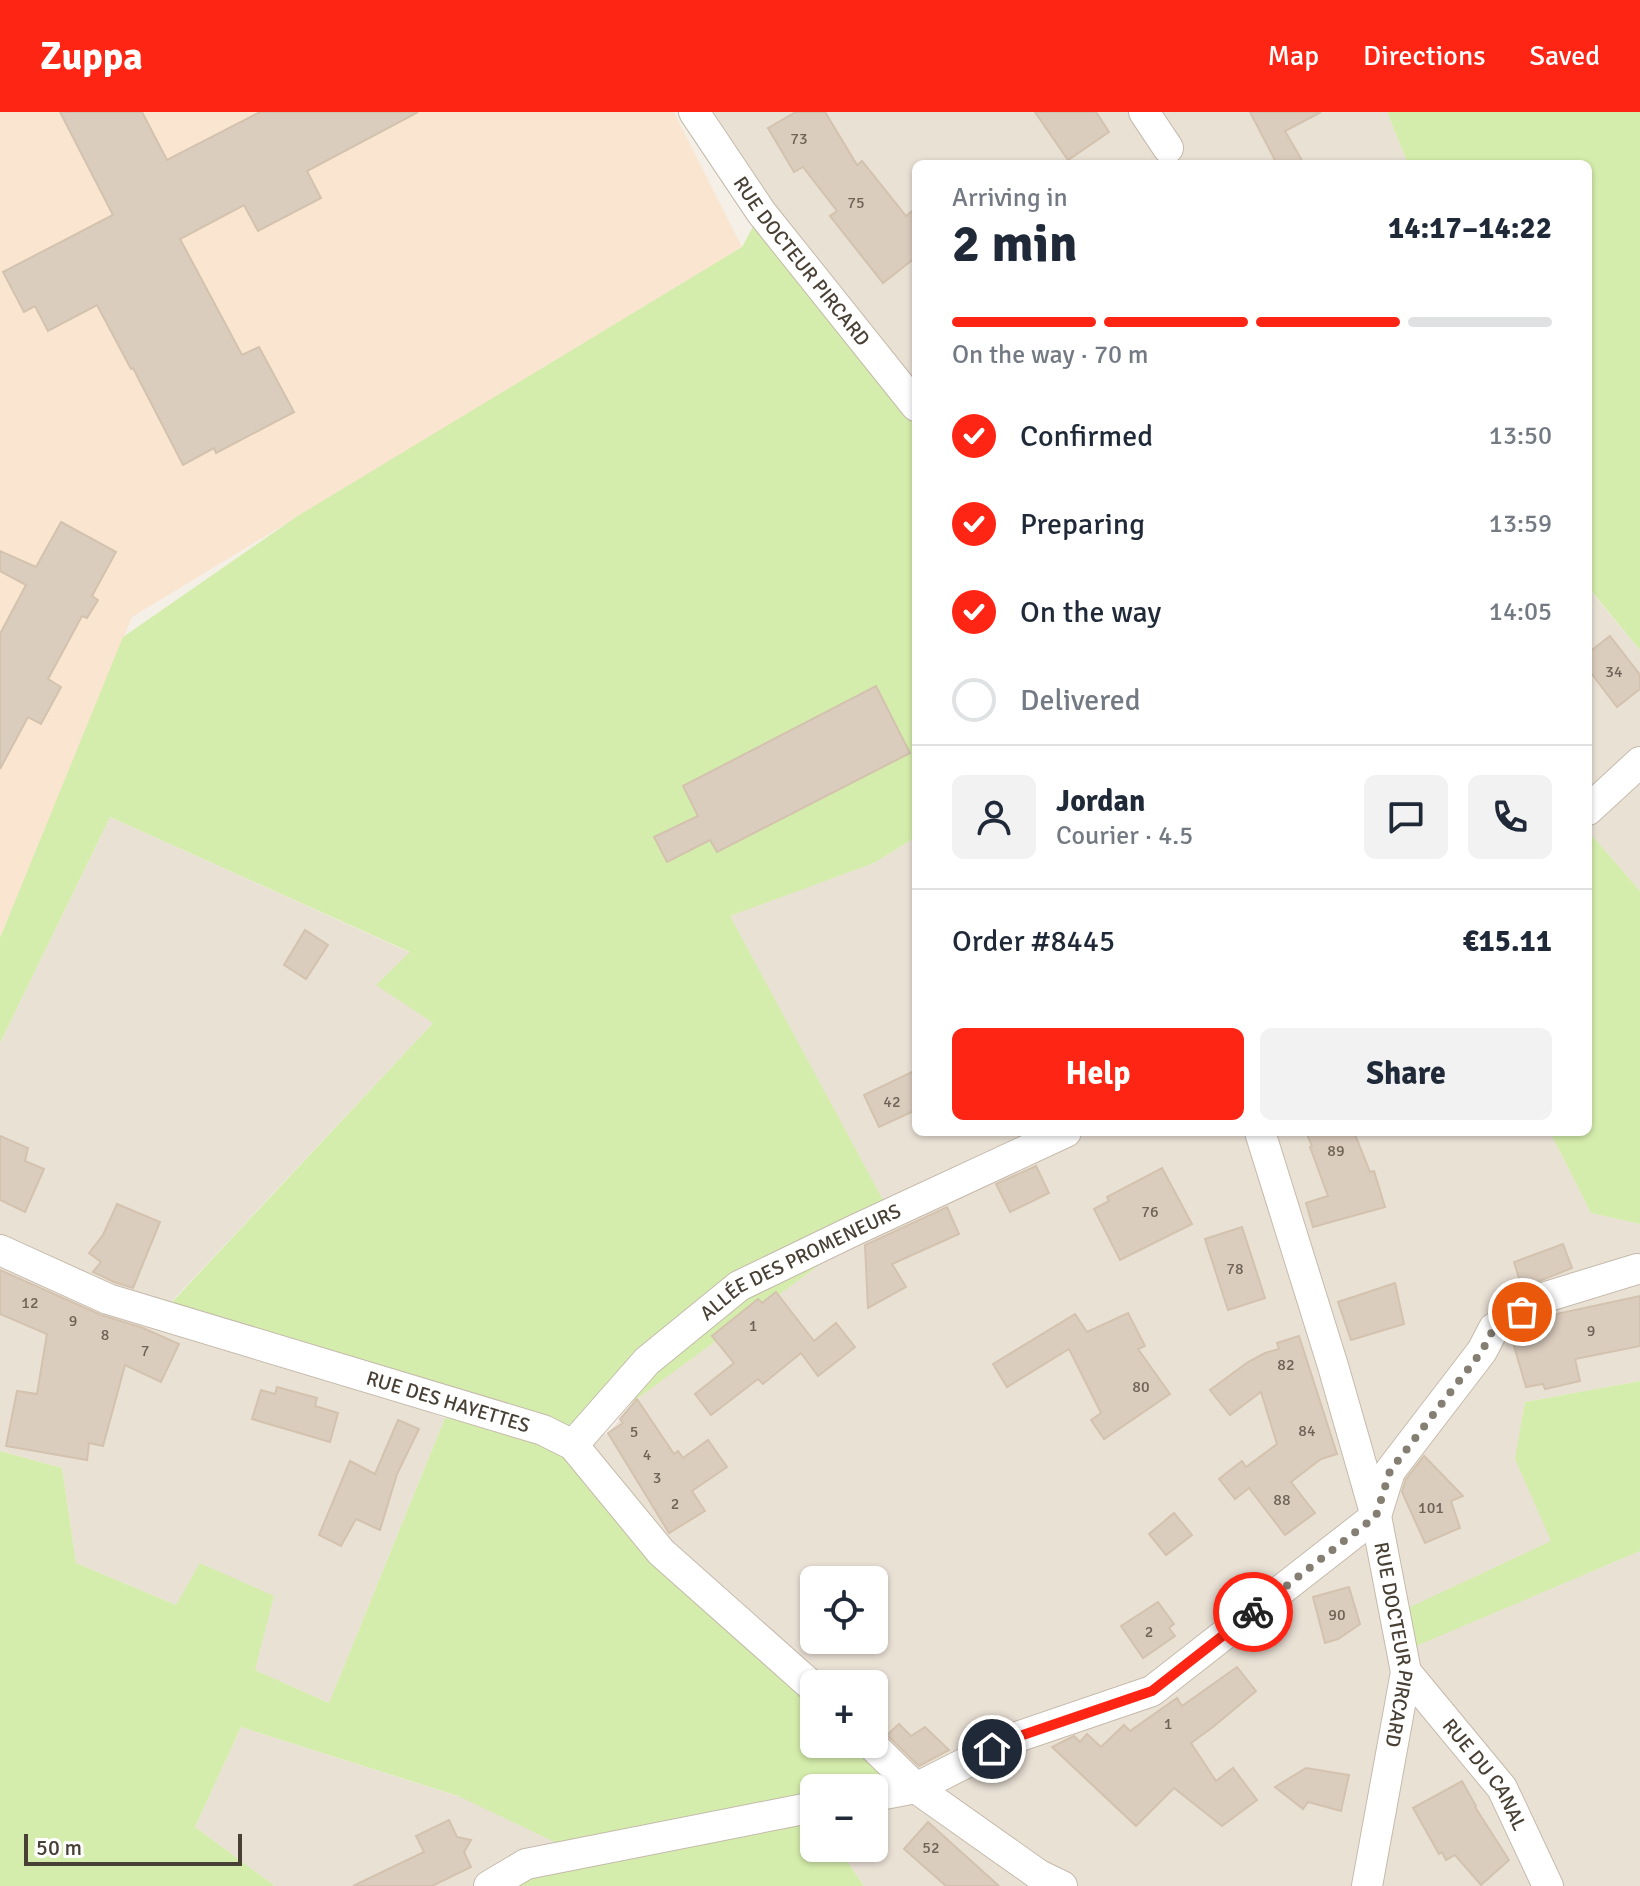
<!DOCTYPE html>
<html lang="en">
<head>
<meta charset="utf-8">
<style>
	body { margin:0; font-family:Signika,sans-serif; background:#f2f2f3; color:#1f2937; height:100vh; display:flex; flex-direction:column; font-size:30px; white-space:nowrap }
	* { box-sizing:border-box; margin:0 }
	p { font-size:26px; color:#747a83 }
	.icon { flex:none; width:44px; height:44px; fill:none; stroke:currentColor; stroke-width:2; stroke-linecap:round; stroke-linejoin:round }
	.map { position:relative; flex:1; overflow:hidden }
	.details { position:absolute; left:912px; top:48px; width:680px; height:976px; display:flex; flex-direction:column; background:#fff; border-radius:12px; box-shadow:0 2px 6px #0004 }
	.details>* { flex:none }
	.controls { position:absolute; left:800px; top:1454px; display:grid; gap:16px }
	.controls a { display:grid; place-items:center; width:88px; height:88px; border-radius:12px; background:#fff; box-shadow:0 2px 6px #0004; font-size:40px }
	.scale { position:absolute; left:24px; bottom:20px; width:218px; box-sizing:border-box; padding-left:8px; border:4px solid #494035; border-top:0; font-size:22px; line-height:28px; white-space:nowrap; color:#494035; -webkit-text-stroke:6px #fff; paint-order:stroke }
	.pin { position:absolute; display:grid; place-items:center; width:68px; height:68px; color:#fff; margin:-34px; border:4px solid #fff; border-radius:50%; box-shadow:0 2px 8px #0007 }
	.courier { position:absolute; display:grid; place-items:center; width:80px; height:80px; margin:-40px; border:6px solid #ff2514; border-radius:50%; background:#fff; color:#222; box-shadow:0 2px 10px #0007 }
	.overview em { font-style:normal; font-weight:700 }
	.overview div { display:flex; flex-direction:column-reverse }
	.overview { display:flex; align-items:center; justify-content:space-between; height:136px; padding:0 40px }
	h1 { font-size:52px; font-weight:700; line-height:60px }
	.bar { display:grid; grid-template-columns:repeat(4,1fr); gap:12px 8px; align-content:center; height:96px; padding:0 40px }
	.bar i { height:10px; border-radius:6px; background:#e0e1e3 }
	.bar .active { background:#ff2514 }
	.bar p { grid-column:span 4 }
	.line { display:flex; align-items:center; gap:20px; padding:0 40px; border-top:2px solid #e0e1e3 }
	.line div { flex:1 }
	.round { display:grid; place-items:center; flex:none; width:84px; height:84px; border-radius:12px; background:#f2f2f3 }
	ol { padding:0 40px; list-style:none }
	li { display:flex; align-items:center; gap:24px; height:88px }
	li p { margin-inline-start:auto }
	li .icon { padding:8px; border-radius:50%; background:#ff2514; color:#fff; stroke-width:4 }
	li:last-child { color:#747a83 }
	li i { width:44px; height:44px; border:4px solid #e0e1e3; border-radius:50% }
	.cta { display:flex; gap:16px; margin-top:auto; padding:16px 40px }
	.cta a { flex:1; height:92px; border-radius:12px; background:#ff2514; color:#fff; font-size:32px; font-weight:700; line-height:92px; text-align:center }
	.cta a+a { background:#f2f2f3; color:#1f2937 }
	header { display:flex; align-items:center; gap:48px; box-sizing:border-box; height:112px; padding:0 40px; background:#ff2514; color:#fff }
	header strong { font-size:38px }
	nav { display:flex; gap:44px; margin-inline-start:auto; font-size:28px }
	.map>svg:first-child { display:block }
	.residential { fill:#eae1d5; fill-rule:evenodd }
	.commercial { fill:#f9e5d0 }
	.green { fill:#d5edac }
	.building { fill:#dbcdbe; stroke:#d3c2ae; stroke-width:2 }
	.lines { fill:none; stroke-linecap:round; stroke-linejoin:round }
	.street-casing { stroke:#c5baab; stroke-width:32 }
	.street { stroke:#fff; stroke-width:30 }
	.done { stroke:#857e73; stroke-width:8; stroke-dasharray:0 14.4 }
	.route { stroke:#ff2514; stroke-width:10 }
	.labels { text-anchor:middle; dominant-baseline:central; stroke-width:6; stroke-linejoin:round; paint-order:stroke }
	.number-label { font-size:16px; fill:#6e6357 }
	.street-label { font-size:20px; fill:#494035; stroke:#fff }
</style>
</head>
<body>
<header>
<strong>Zuppa</strong>
<nav><a>Map</a><a>Directions</a><a>Saved</a></nav>
</header>
<div class="map">
<svg width="1640" height="1774" viewBox="0 0 1640 1774">
	<rect width="100%" height="100%" fill="#f5f0e7"/>
	<g class="residential">
		<path d="M 697,0 L 1387,0 L 1408,52 L 916,52 L 916,294 Z"/>
		<path d="M 1588,476 L 1640,538 L 1640,779 L 1588,719 Z"/>
		<path d="M 110,705 L 411,841 L 433,911 L 160,1202 L 445,1306 L 329,1591 L 255,1558 L 176,1493 L 76,1451 L 62,1356 L 0,1339 L 0,931 Z"/>
		<path d="M 916,725 L 916,1020 L 1550,1020 L 1591,1101 L 1640,1112 L 1640,1269 L 1525,1290 L 1516,1347 L 1552,1429 L 1402,1539 L 1640,1439 L 1640,1774 L 864,1774 L 838,1736 L 874,1736 L 874,1572 L 814,1572 L 573,1333 L 608,1321 L 739,1174 L 730,803 L 874,751 ZM 814,1468 L 874,1468 L 874,1528 L 814,1528 Z"/>
		<path d="M 241,1615 L 482,1692 L 580,1741 L 489,1774 L 275,1774 L 195,1715 Z"/>
	</g>
	<path class="commercial" d="M 0,0 L 674,0 L 742,135 L 132,505 L 0,826 Z"/>
	<g class="green">
		<path d="M 1387,0 L 1640,0 L 1640,538 L 1588,475 L 1588,52 L 1408,52 Z"/>
		<path d="M 761,100 L 916,293 L 916,725 L 874,751 L 730,804 L 890,1101 L 574,1333 L 814,1574 L 814,1632 L 872,1632 L 916,1676 L 814,1676 L 814,1695 L 753,1707 L 814,1713 L 814,1736 L 838,1736 L 864,1774 L 501,1774 L 578,1741 L 458,1684 L 241,1615 L 195,1715 L 275,1774 L 0,1774 L 0,1339 L 62,1356 L 76,1451 L 176,1493 L 200,1451 L 274,1484 L 255,1558 L 329,1591 L 445,1306 L 507,1313 L 160,1203 L 433,911 L 376,873 L 410,840 L 110,705 L 0,931 L 0,826 L 123,525 L 296,405 L 742,135 Z"/>
		<path d="M 1588,719 L 1640,779 L 1640,1112 L 1591,1101 L 1550,1020 L 1588,1020 Z"/>
		<path d="M 1640,1269 L 1640,1439 L 1402,1540 L 1395,1502 L 1551,1429 L 1515,1347 L 1525,1290 Z"/>
	</g>
	<g class="building">
		<path d="M 60,0 L 142,0 L 167,48 L 260,0 L 418,0 L 307,59 L 321,86 L 258,119 L 244,93 L 180,127 L 242,243 L 259,235 L 294,300 L 216,341 L 214,336 L 183,353 L 133,256 L 131,257 L 97,193 L 48,219 L 35,194 L 24,200 L 3,160 L 113,103 Z"/>
		<path d="M 796,0 L 825,0 L 857,53 L 862,49 L 906,104 L 916,96 L 916,145 L 883,171 L 830,104 L 837,99 L 803,55 L 794,60 L 768,16 Z"/>
		<path d="M 1035,0 L 1096,0 L 1109,20 L 1068,48 Z"/>
		<path d="M 1250,0 L 1321,0 L 1285,19 L 1304,52 L 1277,52 Z"/>
		<path d="M 61,410 L 116,440 L 92,484 L 98,488 L 87,506 L 82,504 L 48,567 L 61,575 L 41,612 L 28,605 L 0,657 L 0,522 L 26,473 L 0,459 L 0,439 L 36,455 Z"/>
		<path d="M 1610,524 L 1640,563 L 1640,577 L 1617,595 L 1588,557 L 1588,541 Z"/>
		<path d="M 876,574 L 910,641 L 717,740 L 710,728 L 667,750 L 654,725 L 698,704 L 683,674 Z"/>
		<path d="M 305,818 L 328,833 L 306,867 L 284,853 Z"/>
		<path d="M 916,958 L 916,998 L 879,1015 L 864,983 Z"/>
		<path d="M 1306,1020 L 1354,1020 L 1370,1060 L 1374,1059 L 1385,1095 L 1313,1115 L 1306,1091 L 1328,1084 L 1310,1035 L 1312,1034 Z"/>
		<path d="M 0,1024 L 28,1036 L 25,1049 L 44,1057 L 25,1100 L 0,1088 Z"/>
		<path d="M 1036,1054 L 1049,1081 L 1010,1100 L 996,1072 Z"/>
		<path d="M 1162,1056 L 1192,1112 L 1120,1148 L 1094,1097 L 1109,1089 L 1107,1085 Z"/>
		<path d="M 117,1092 L 160,1110 L 133,1176 L 114,1170 L 93,1160 L 101,1150 L 89,1141 L 103,1123 Z"/>
		<path d="M 947,1095 L 959,1122 L 892,1152 L 906,1175 L 868,1196 L 865,1133 Z"/>
		<path d="M 1242,1115 L 1265,1186 L 1228,1198 L 1205,1127 Z"/>
		<path d="M 1563,1132 L 1572,1156 L 1522,1176 L 1514,1150 Z"/>
		<path d="M 0,1158 L 101,1203 L 143,1216 L 179,1232 L 161,1270 L 125,1253 L 103,1334 L 89,1331 L 87,1348 L 6,1334 L 17,1279 L 37,1282 L 47,1222 L 0,1202 Z"/>
		<path d="M 1395,1171 L 1404,1212 L 1351,1228 L 1338,1190 Z"/>
		<path d="M 776,1180 L 814,1229 L 836,1211 L 855,1235 L 818,1264 L 801,1241 L 763,1272 L 758,1267 L 711,1303 L 695,1282 L 734,1251 L 712,1224 L 758,1187 L 762,1191 Z"/>
		<path d="M 1640,1184 L 1640,1234 L 1575,1247 L 1580,1269 L 1545,1277 L 1543,1272 L 1526,1275 L 1512,1227 L 1552,1203 Z"/>
		<path d="M 1128,1201 L 1145,1234 L 1138,1237 L 1170,1282 L 1104,1327 L 1091,1308 L 1101,1301 L 1069,1237 L 1007,1275 L 993,1252 L 1075,1202 L 1087,1220 Z"/>
		<path d="M 1299,1224 L 1337,1342 L 1321,1347 L 1291,1370 L 1315,1401 L 1285,1423 L 1249,1376 L 1235,1387 L 1219,1367 L 1242,1349 L 1246,1355 L 1277,1332 L 1261,1280 L 1230,1303 L 1210,1278 L 1248,1250 L 1265,1241 L 1279,1237 L 1277,1231 Z"/>
		<path d="M 277,1275 L 317,1286 L 315,1294 L 338,1301 L 330,1330 L 252,1307 L 261,1278 L 275,1282 Z"/>
		<path d="M 637,1287 L 674,1342 L 678,1339 L 683,1346 L 708,1328 L 727,1355 L 692,1379 L 705,1399 L 669,1421 L 608,1321 L 623,1311 L 620,1307 Z"/>
		<path d="M 398,1308 L 419,1317 L 397,1362 L 380,1418 L 356,1407 L 341,1434 L 319,1423 L 350,1349 L 375,1362 Z"/>
		<path d="M 1424,1344 L 1463,1384 L 1451,1389 L 1460,1416 L 1425,1431 L 1402,1380 L 1406,1367 Z"/>
		<path d="M 1174,1401 L 1192,1423 L 1166,1443 L 1149,1422 Z"/>
		<path d="M 1349,1475 L 1360,1512 L 1338,1527 L 1325,1531 L 1313,1485 Z"/>
		<path d="M 1158,1490 L 1174,1512 L 1169,1516 L 1175,1524 L 1143,1546 L 1121,1514 Z"/>
		<path d="M 1237,1555 L 1256,1579 L 1213,1615 L 1191,1631 L 1216,1669 L 1233,1656 L 1257,1688 L 1222,1714 L 1174,1676 L 1136,1714 L 1052,1635 L 1074,1624 L 1080,1630 L 1087,1622 L 1101,1635 L 1124,1613 L 1130,1619 L 1177,1586 L 1182,1594 Z"/>
		<path d="M 899,1612 L 911,1624 L 925,1615 L 949,1638 L 919,1654 L 887,1623 Z"/>
		<path d="M 1306,1656 L 1349,1663 L 1341,1699 L 1308,1690 L 1303,1697 L 1275,1675 Z"/>
		<path d="M 1462,1669 L 1476,1694 L 1475,1695 L 1509,1748 L 1481,1773 L 1455,1743 L 1446,1748 L 1442,1740 L 1439,1742 L 1413,1696 Z"/>
		<path d="M 449,1708 L 457,1725 L 471,1728 L 464,1740 L 471,1755 L 432,1774 L 353,1774 L 424,1740 L 416,1724 Z"/>
		<path d="M 928,1710 L 999,1774 L 946,1774 L 904,1737 Z"/>
	</g>
	<g class="lines">
		<g class="street-casing">
			<g id="street">
				<path id="s1" d="M 694,0 L 761,100 L 916,294"/>
				<path d="M 1144,0 L 1168,36"/>
				<path d="M 1588,698 L 1640,650"/>
				<path id="s2" d="M 1260,1020 L 1333,1254 L 1376,1404 L 1406,1560 L 1367,1774"/>
				<path id="s3" d="M 0,1138 L 108,1187 L 543,1318 L 573,1333 L 661,1440 L 814,1576"/>
				<path id="s4" d="M 573,1333 L 647,1249 L 739,1174 L 857,1117 L 1066,1020"/>
				<path id="s5" d="M 1406,1560 L 1502,1676 L 1548,1774"/>
				<path d="M 871,1632 L 916,1676 L 1017,1625 L 1152,1579 L 1376,1404 L 1390,1359 L 1482,1239 L 1494,1216 L 1549,1184 L 1637,1157"/>
				<path d="M 874,1684 L 916,1676 L 1039,1763 L 1062,1774"/>
				<path d="M 489,1774 L 526,1752 L 814,1695"/>
			</g>
		</g>
		<use href="#street" class="street"/>
	</g>
	<g class="lines">
		<path class="done" d="M 1253,1500 L 1376,1404 L 1390,1359 L 1482,1239 L 1494,1216 L 1522,1200"/>
		<path class="route" d="M 992,1637 L 1017,1625 L 1152,1579 L 1253,1500"/>
	</g>
	<g class="labels">
		<g class="number-label">
			<text x="799" y="27">73</text>
			<text x="856" y="91">75</text>
			<text x="1614" y="560">34</text>
			<text x="892" y="990">42</text>
			<text x="1336" y="1039">89</text>
			<text x="1150" y="1100">76</text>
			<text x="1235" y="1157">78</text>
			<text x="30" y="1191">12</text>
			<text x="73" y="1209">9</text>
			<text x="753" y="1214">1</text>
			<text x="1591" y="1219">9</text>
			<text x="105" y="1223">8</text>
			<text x="145" y="1239">7</text>
			<text x="1286" y="1253">82</text>
			<text x="1141" y="1275">80</text>
			<text x="1307" y="1319">84</text>
			<text x="634" y="1320">5</text>
			<text x="647" y="1343">4</text>
			<text x="657" y="1366">3</text>
			<text x="1282" y="1388">88</text>
			<text x="675" y="1392">2</text>
			<text x="1431" y="1396">101</text>
			<text x="1337" y="1503">90</text>
			<text x="1149" y="1520">2</text>
			<text x="1168" y="1612">1</text>
			<text x="931" y="1736">52</text>
		</g>
		<g class="street-label">
			<text stroke="none"><textPath href="#s1" startOffset="184">RUE DOCTEUR PIRCARD</textPath></text>
			<text stroke="none"><textPath href="#s4" startOffset="296">ALLÉE DES PROMENEURS</textPath></text>
			<text stroke="none"><textPath href="#s3" startOffset="474">RUE DES HAYETTES</textPath></text>
			<text stroke="none"><textPath href="#s2" startOffset="532">RUE DOCTEUR PIRCARD</textPath></text>
			<text stroke="none"><textPath href="#s5" startOffset="130">RUE DU CANAL</textPath></text>
		</g>
	</g>
</svg>
<div class="controls">
<a><svg class="icon" aria-label="locate" viewBox="0 0 24 24"><circle cx="12" cy="12" r="6"/><path d="M12 2v4M12 18v4M2 12h4M18 12h4"/></svg></a>
<a>+</a>
<a>−</a>
</div>
<div class="scale">50 m</div>
<div class="pin" style="left:1522px;top:1200px;background:#ea580c"><svg class="icon" aria-label="bag" viewBox="0 0 24 24"><path d="M5 8h14l-1 12H6zM9 8a3 3 0 0 1 6 0"/></svg></div>
<div class="pin" style="left:992px;top:1637px;background:#1f2937"><svg class="icon" aria-label="home" viewBox="0 0 24 24"><path d="M3 11l9-7 9 7M6 9v11h12V9"/></svg></div>
<div class="courier" style="left:1253px;top:1500px"><svg class="icon" aria-label="bike" viewBox="0 0 24 24"><circle cx="6" cy="16" r="4"/><circle cx="18" cy="16" r="4"/><path d="M6 16l4-8h5l3 8M10 8l3 8H6M13 5h3"/></svg></div>
<section class="details">
<div class="overview"><div><h1>2 min</h1><p>Arriving in</p></div><em>14:17–14:22</em></div>
<div class="bar"><i class="active"></i><i class="active"></i><i class="active"></i><i></i><p>On the way · 70 m</p></div>
<ol>
<li><svg class="icon" aria-label="check" viewBox="0 0 24 24"><path d="M5 12l5 5 9-10"/></svg>Confirmed<p>13:50</p></li>
<li><svg class="icon" aria-label="check" viewBox="0 0 24 24"><path d="M5 12l5 5 9-10"/></svg>Preparing<p>13:59</p></li>
<li><svg class="icon" aria-label="check" viewBox="0 0 24 24"><path d="M5 12l5 5 9-10"/></svg>On the way<p>14:05</p></li>
<li><i></i>Delivered</li>
</ol>
<div class="line" style="height:144px"><a class="round"><svg class="icon" aria-label="person" viewBox="0 0 24 24"><circle cx="12" cy="8" r="4"/><path d="M4 21q1-7 8-7t8 7"/></svg></a><div><b>Jordan</b><p>Courier · 4.5</p></div><a class="round"><svg class="icon" aria-label="chat" viewBox="0 0 24 24"><path d="M4 5h16v11H9l-5 4z"/></svg></a><a class="round"><svg class="icon" aria-label="phone" viewBox="0 0 24 24"><path d="M5 4h4l2 5-3 2q2 4 5 5l2-3 5 2v4C11 20 4 13 5 4z"/></svg></a></div>
<div class="line" style="height:104px"><div>Order #8445</div><b>€15.11</b></div>
<div class="cta"><a>Help</a><a>Share</a></div>
</section>
</div>
</body>
</html>
